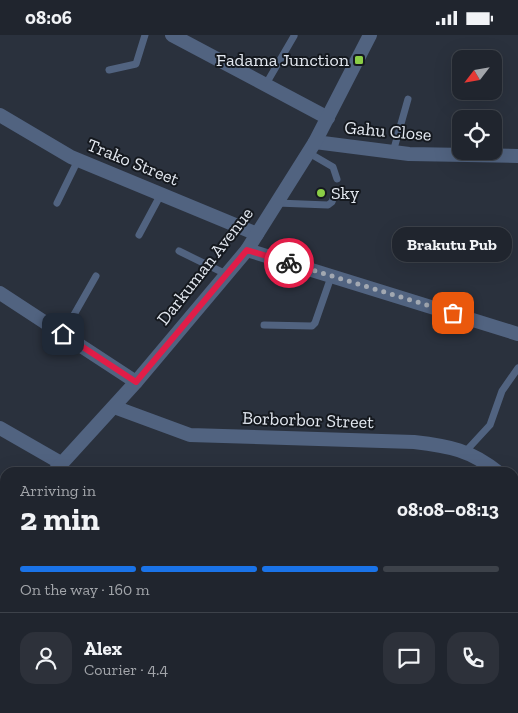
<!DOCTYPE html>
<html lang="en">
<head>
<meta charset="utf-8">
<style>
	body { margin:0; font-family:"Zilla Slab",serif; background:#2d313a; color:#f1f3f6; height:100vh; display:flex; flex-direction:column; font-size:19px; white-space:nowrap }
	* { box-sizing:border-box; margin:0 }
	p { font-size:16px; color:#a2a5aa }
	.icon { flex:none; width:28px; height:28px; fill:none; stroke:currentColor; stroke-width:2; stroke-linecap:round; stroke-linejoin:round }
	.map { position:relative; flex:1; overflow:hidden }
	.details { position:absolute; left:0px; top:432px; width:519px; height:246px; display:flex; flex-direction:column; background:#20252e; border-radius:15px 15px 0 0; box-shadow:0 5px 20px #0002,0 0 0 1px #3d424a }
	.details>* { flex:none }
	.needle { width:32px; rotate:239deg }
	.buttons { position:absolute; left:452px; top:15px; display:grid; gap:10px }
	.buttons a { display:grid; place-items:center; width:50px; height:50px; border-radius:10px; background:#20252e; box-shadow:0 5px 20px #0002,0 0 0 1px #3d424a; font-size:25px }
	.pin { position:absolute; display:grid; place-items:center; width:42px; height:42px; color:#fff; margin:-21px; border-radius:10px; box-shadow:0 2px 8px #0006 }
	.courier { position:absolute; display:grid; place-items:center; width:50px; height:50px; margin:-25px; border:4px solid #e11d48; border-radius:50%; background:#fff; color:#222; box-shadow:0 1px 6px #0007 }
	.bubble { position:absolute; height:35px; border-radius:15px; background:#20252e; box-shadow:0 5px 20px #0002,0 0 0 1px #3d424a; font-size:16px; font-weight:700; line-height:35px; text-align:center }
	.overview em { font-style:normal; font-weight:700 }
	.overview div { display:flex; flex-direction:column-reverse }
	.overview { display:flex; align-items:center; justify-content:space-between; height:85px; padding:0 20px }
	h1 { font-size:32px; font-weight:700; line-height:38px }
	.bar { display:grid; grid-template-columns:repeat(4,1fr); gap:8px 5px; align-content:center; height:60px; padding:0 20px }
	.bar i { height:6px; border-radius:4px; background:#3d424a }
	.bar .selected { background:#1a73e8 }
	.bar p { grid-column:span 4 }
	.line { display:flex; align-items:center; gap:12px; padding:0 20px; border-top:1px solid #3d424a }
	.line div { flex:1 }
	.round { display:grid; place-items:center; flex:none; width:52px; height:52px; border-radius:15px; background:#2d313a }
	.status { display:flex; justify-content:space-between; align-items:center; height:35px; padding:0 25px; background:#20252e; direction:ltr }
	.status svg { height:14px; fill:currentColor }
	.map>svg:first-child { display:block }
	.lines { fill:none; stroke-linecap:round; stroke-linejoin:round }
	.service { stroke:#516380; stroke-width:7 }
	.minor { stroke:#516380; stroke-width:14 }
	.tertiary { stroke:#516380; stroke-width:14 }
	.done { stroke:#a2a8b1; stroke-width:5; stroke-dasharray:0 9 }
	.route { stroke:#e11d48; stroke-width:6 }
	.poi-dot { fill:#8bce46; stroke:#15191f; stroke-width:2 }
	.labels { text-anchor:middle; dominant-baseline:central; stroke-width:4; stroke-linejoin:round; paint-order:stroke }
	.poi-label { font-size:18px; fill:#e3e8f0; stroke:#15191f; text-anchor:end }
	.street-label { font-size:18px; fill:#e3e8f0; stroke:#15191f }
</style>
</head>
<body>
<div class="status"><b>08:06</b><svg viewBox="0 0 49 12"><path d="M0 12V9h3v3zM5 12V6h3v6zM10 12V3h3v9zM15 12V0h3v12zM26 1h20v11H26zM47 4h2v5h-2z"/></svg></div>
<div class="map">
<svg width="518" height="678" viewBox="0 0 518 678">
	<rect width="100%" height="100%" fill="#2a313d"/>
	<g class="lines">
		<g class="service">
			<path d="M 109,35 L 136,29 L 145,0"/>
			<path d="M 266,49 L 294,1"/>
			<path d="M 393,117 L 408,64"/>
			<path d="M 309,118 L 333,132 L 337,144"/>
			<path d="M 57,168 L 78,125"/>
			<path d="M 277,168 L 328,170 L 332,167 L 335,158"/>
			<path d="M 139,200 L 161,159"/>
			<path d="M 179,216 L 226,239"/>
			<path d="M 264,290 L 312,291 L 315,288 L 331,242"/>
			<path d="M 63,299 L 96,241"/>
			<path d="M 466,416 L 490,390 L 502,356 L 518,333"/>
		</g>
		<g class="minor">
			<path d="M 172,0 L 328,83"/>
			<path d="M 0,80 L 71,122 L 257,199"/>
			<path d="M 315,107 L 409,119 L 518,121"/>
			<path d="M 247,215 L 518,299"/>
			<path d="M 0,258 L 136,347"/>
			<path d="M 114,372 L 190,400 L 414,407 C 449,411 471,415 499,438"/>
			<path d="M 0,393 L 61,428"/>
			<path d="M 514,450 L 518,454"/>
			<path d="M 0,535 L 5,535"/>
			<path d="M 514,621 L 518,624"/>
			<path d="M 228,678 L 310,674"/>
			<path d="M 386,678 L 389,674"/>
		</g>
		<g class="tertiary">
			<path d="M 53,438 L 136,347 L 247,215 L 315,107 L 370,0"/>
			<path d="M 0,508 L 5,500"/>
		</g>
	</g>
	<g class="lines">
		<path class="done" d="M 289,228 L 453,278"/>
		<path class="route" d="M 63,299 L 136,347 L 247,215 L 289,228"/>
	</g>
	<g class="poi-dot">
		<rect x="354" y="20" width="10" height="10" rx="2.5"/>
		<circle cx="321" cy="158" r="5"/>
	</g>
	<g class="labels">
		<g class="poi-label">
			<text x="349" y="25">Fadama Junction</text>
			<text x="331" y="158" text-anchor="start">Sky</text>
		</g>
		<g class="street-label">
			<text transform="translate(388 96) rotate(5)">Gahu Close</text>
			<text transform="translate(133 127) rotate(22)">Trako Street</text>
			<text transform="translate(205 231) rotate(-52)">Darkuman Avenue</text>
			<text transform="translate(308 385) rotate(2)">Borborbor Street</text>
		</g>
	</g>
</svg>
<div class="buttons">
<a><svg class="needle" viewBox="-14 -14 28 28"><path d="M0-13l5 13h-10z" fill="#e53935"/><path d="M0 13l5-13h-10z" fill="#a2a5aa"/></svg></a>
<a><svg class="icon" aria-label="locate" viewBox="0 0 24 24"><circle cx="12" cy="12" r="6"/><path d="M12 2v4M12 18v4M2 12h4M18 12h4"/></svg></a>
</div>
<div class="pin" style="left:453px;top:278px;background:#ea580c"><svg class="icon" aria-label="bag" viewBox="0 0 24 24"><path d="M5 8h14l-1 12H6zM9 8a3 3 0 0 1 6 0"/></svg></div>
<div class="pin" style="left:63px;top:299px;background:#1f2937"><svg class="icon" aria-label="home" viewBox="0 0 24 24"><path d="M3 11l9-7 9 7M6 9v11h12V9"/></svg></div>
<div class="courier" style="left:289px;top:228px"><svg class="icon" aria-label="bike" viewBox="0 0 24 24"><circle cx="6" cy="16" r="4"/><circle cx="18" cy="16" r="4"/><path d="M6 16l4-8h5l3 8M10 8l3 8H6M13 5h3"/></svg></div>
<div class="bubble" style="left:392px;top:192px;width:120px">Brakutu Pub</div>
<section class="details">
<div class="overview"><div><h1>2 min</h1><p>Arriving in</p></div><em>08:08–08:13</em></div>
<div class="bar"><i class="selected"></i><i class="selected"></i><i class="selected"></i><i></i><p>On the way · 160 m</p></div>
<div class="line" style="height:90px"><a class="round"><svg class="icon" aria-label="person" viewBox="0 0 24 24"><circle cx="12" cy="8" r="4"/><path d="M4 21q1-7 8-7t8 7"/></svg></a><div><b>Alex</b><p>Courier · 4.4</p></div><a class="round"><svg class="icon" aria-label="chat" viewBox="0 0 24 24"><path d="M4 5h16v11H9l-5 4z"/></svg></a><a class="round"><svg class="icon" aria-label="phone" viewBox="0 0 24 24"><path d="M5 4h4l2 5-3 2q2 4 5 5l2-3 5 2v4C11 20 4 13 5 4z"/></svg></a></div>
</section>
</div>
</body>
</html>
